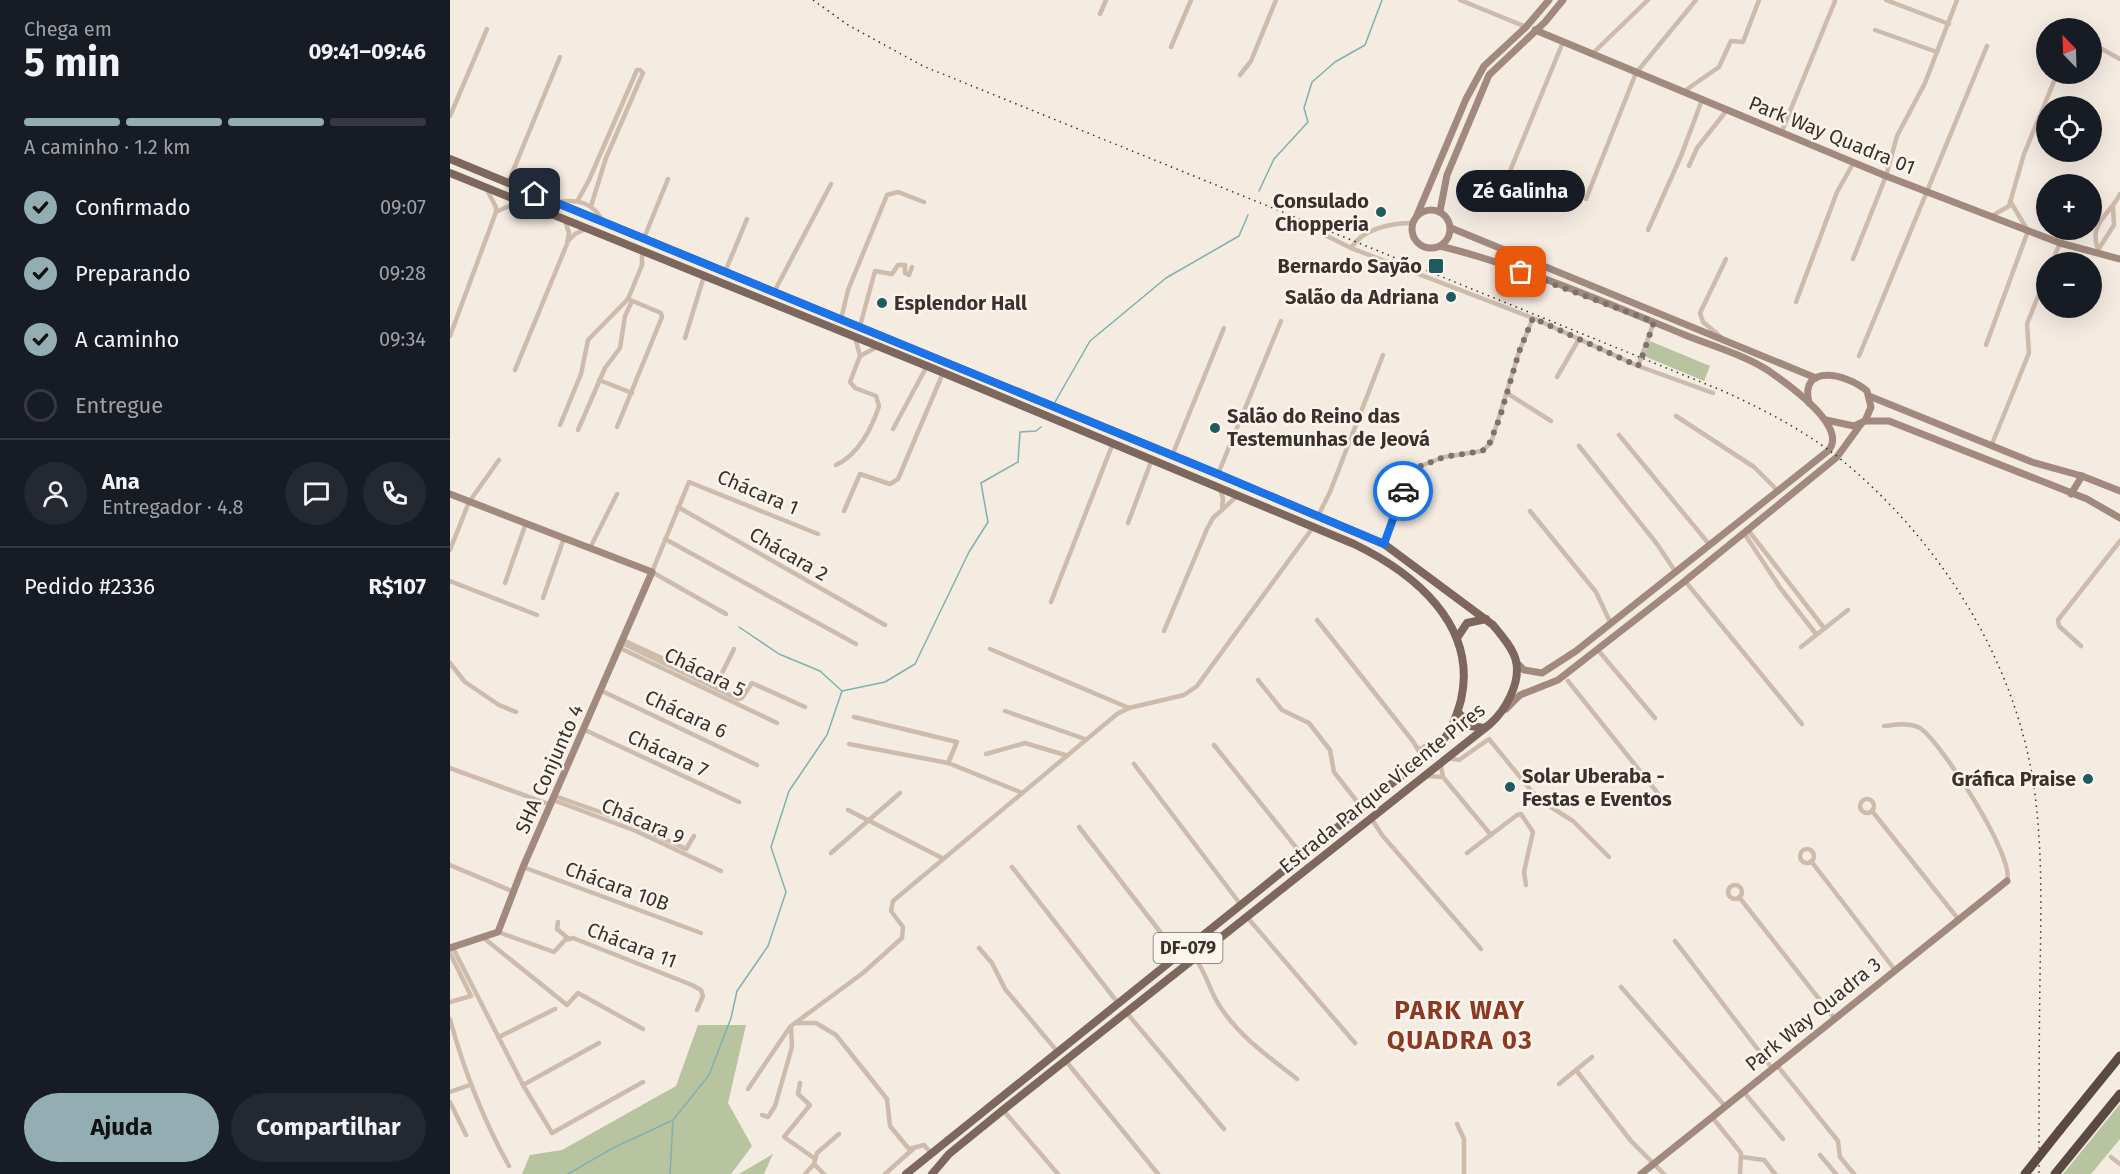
<!DOCTYPE html>
<html lang="pt">
<head>
<meta charset="utf-8">
<style>
	body { margin:0; font-family:"Fira Sans",sans-serif; background:#242831; color:#f1f3f6; height:100vh; display:flex; flex-direction:column; font-size:22px; white-space:nowrap }
	* { box-sizing:border-box; margin:0 }
	p { font-size:20px; color:#9ea1a6 }
	.icon { flex:none; width:33px; height:33px; fill:none; stroke:currentColor; stroke-width:2; stroke-linecap:round; stroke-linejoin:round }
	.map { position:relative; flex:1; overflow:hidden }
	.side { display:flex; flex-direction:column; background:#171b24; width:450px }
	.side>* { flex:none }
	.needle { width:39px; rotate:337deg }
	.tools { position:absolute; left:1586px; top:18px; display:grid; gap:12px }
	.tools a { display:grid; place-items:center; width:66px; height:66px; border-radius:50%; background:#171b24; box-shadow:0 6px 24px #0002; font-size:30px }
	.pin { position:absolute; display:grid; place-items:center; width:51px; height:51px; color:#fff; margin:-26px; border-radius:12px; box-shadow:0 3px 9px #0006 }
	.courier { position:absolute; display:grid; place-items:center; width:60px; height:60px; margin:-30px; border:4px solid #1a73e8; border-radius:50%; background:#fff; color:#222; box-shadow:0 2px 8px #0007 }
	.bubble { position:absolute; height:42px; border-radius:21px; background:#171b24; box-shadow:0 6px 24px #0002; font-size:20px; font-weight:700; line-height:42px; text-align:center }
	.summary em { font-style:normal; font-weight:700 }
	.summary div { display:flex; flex-direction:column-reverse }
	.summary { display:flex; align-items:center; justify-content:space-between; height:102px; padding:0 24px }
	h1 { font-size:39px; font-weight:700; line-height:45px }
	.bar { display:grid; grid-template-columns:repeat(4,1fr); gap:9px 6px; align-content:center; height:72px; padding:0 24px }
	.bar i { height:8px; border-radius:4px; background:#363941 }
	.bar .selected { background:#92aeb2 }
	.bar p { grid-column:span 4 }
	.line { display:flex; align-items:center; gap:15px; padding:0 24px; border-top:2px solid #363941 }
	.line div { flex:1 }
	.round { display:grid; place-items:center; flex:none; width:63px; height:63px; border-radius:32px; background:#242831 }
	ol { padding:0 24px; list-style:none }
	li { display:flex; align-items:center; gap:18px; height:66px }
	li p { margin-inline-start:auto }
	li .icon { padding:6px; border-radius:50%; background:#92aeb2; color:#111; stroke-width:4 }
	li:last-child { color:#9ea1a6 }
	li i { width:33px; height:33px; border:3px solid #363941; border-radius:50% }
	.cta { display:flex; gap:12px; margin-top:auto; padding:12px 24px }
	.cta a { flex:1; height:69px; border-radius:36px; background:#92aeb2; color:#111; font-size:24px; font-weight:700; line-height:69px; text-align:center }
	.cta a+a { background:#242831; color:#f1f3f6 }
	main { display:flex; flex:1; min-height:0 }
	.map>svg:first-child { display:block }
	.green { fill:#b8c4a0 }
	.lines { fill:none; stroke-linecap:round; stroke-linejoin:round }
	.stream { stroke:#7fb0b2; stroke-width:1.5 }
	.street { stroke:#cdbbac; stroke-width:4.5 }
	.secondary { stroke:#a18a7d; stroke-width:7 }
	.primary { stroke:#7d675c; stroke-width:8 }
	.highway { stroke:#5c4a42; stroke-width:9 }
	.rail { stroke:#3b302b; stroke-width:1.5; stroke-dasharray:1.5 4.5; stroke-linecap:butt }
	.highway-bridge { stroke:#5c4a42; stroke-width:9 }
	.done { stroke:#7c716b; stroke-width:6; stroke-dasharray:0 10.8 }
	.route { stroke:#1a73e8; stroke-width:8 }
	.poi-dot { fill:#1f5a5e; stroke:#fbf5ee; stroke-width:2 }
	.labels { text-anchor:middle; dominant-baseline:central; stroke-width:5; stroke-linejoin:round; paint-order:stroke }
	.shield { fill:#fbf5ee; stroke:#756b66; stroke-width:1.5 }
	.shield-label { font-size:18px; font-weight:bold; fill:#3b302b }
	.street-label { font-size:20px; fill:#3b302b; stroke:#fbf5ee }
	.poi-label { font-size:20px; font-weight:bold; fill:#3b302b; stroke:#fbf5ee; text-anchor:end }
	.district-label { font-size:26px; font-weight:bold; letter-spacing:1.5px; fill:#8c3b22; stroke:#fbf5ee }
</style>
</head>
<body>
<main>
<section class="side">
<div class="summary"><div><h1>5 min</h1><p>Chega em</p></div><em>09:41–09:46</em></div>
<div class="bar"><i class="selected"></i><i class="selected"></i><i class="selected"></i><i></i><p>A caminho · 1.2 km</p></div>
<ol>
<li><svg class="icon" aria-label="check" viewBox="0 0 24 24"><path d="M5 12l5 5 9-10"/></svg>Confirmado<p>09:07</p></li>
<li><svg class="icon" aria-label="check" viewBox="0 0 24 24"><path d="M5 12l5 5 9-10"/></svg>Preparando<p>09:28</p></li>
<li><svg class="icon" aria-label="check" viewBox="0 0 24 24"><path d="M5 12l5 5 9-10"/></svg>A caminho<p>09:34</p></li>
<li><i></i>Entregue</li>
</ol>
<div class="line" style="height:108px"><a class="round"><svg class="icon" aria-label="person" viewBox="0 0 24 24"><circle cx="12" cy="8" r="4"/><path d="M4 21q1-7 8-7t8 7"/></svg></a><div><b>Ana</b><p>Entregador · 4.8</p></div><a class="round"><svg class="icon" aria-label="chat" viewBox="0 0 24 24"><path d="M4 5h16v11H9l-5 4z"/></svg></a><a class="round"><svg class="icon" aria-label="phone" viewBox="0 0 24 24"><path d="M5 4h4l2 5-3 2q2 4 5 5l2-3 5 2v4C11 20 4 13 5 4z"/></svg></a></div>
<div class="line" style="height:78px"><div>Pedido #2336</div><b>R$107</b></div>
<div class="cta"><a>Ajuda</a><a>Compartilhar</a></div>
</section>
<div class="map">
<svg width="1670" height="1174" viewBox="0 0 1670 1174">
	<rect width="100%" height="100%" fill="#f4ebe1"/>
	<g class="green">
		<path d="M 1200,341 L 1260,366 L 1254,381 L 1194,356 Z"/>
		<path d="M 248,1025 L 296,1025 L 278,1103 L 302,1146 L 281,1174 L 72,1174 L 80,1155 L 112,1150 L 226,1086 Z"/>
		<path d="M 1670,1104 L 1670,1139 L 1641,1174 L 1613,1174 Z"/>
		<path d="M 323,1154 L 314,1174 L 289,1174 Z"/>
	</g>
	<g class="lines">
		<g class="stream">
			<path d="M 809,191 L 824,159 L 858,122 L 854,108 L 862,82 L 885,62 L 915,45 L 932,0"/>
			<path d="M 605,402 L 640,341 L 716,278 L 789,236 L 798,215"/>
			<path d="M 289,627 L 329,654 L 370,671 L 392,691"/>
			<path d="M 118,1174 L 163,1148 L 221,1121"/>
			<path d="M 220,1174 L 223,1120 L 259,1075 L 281,1018 L 287,991 L 318,946 L 336,892 L 321,847 L 339,791 L 377,735 L 392,691 L 435,682 L 465,664 L 519,552 L 538,522 L 531,483 L 568,462 L 570,432 L 586,431 L 591,427"/>
		</g>
		<g class="street">
			<path d="M 1010,0 L 1076,27"/>
			<path d="M 1436,0 L 1499,24"/>
			<path d="M 650,14 L 656,0"/>
			<path d="M 1425,30 L 1487,52"/>
			<path d="M 1641,43 L 1670,59"/>
			<path d="M 721,47 L 741,0"/>
			<path d="M 1142,54 L 1198,0"/>
			<path d="M 790,75 L 801,61 L 826,0"/>
			<path d="M 1233,92 L 1269,67 L 1281,41 L 1293,42 L 1309,0"/>
			<path d="M 0,116 L 37,29"/>
			<path d="M 1332,131 L 1385,1"/>
			<path d="M 1239,166 L 1247,148 L 1277,110"/>
			<path d="M 58,183 L 110,57"/>
			<path d="M 1136,199 L 1186,73 L 1246,0"/>
			<path d="M 128,200 L 139,180 L 187,70 L 190,70 L 193,73 L 156,158 L 141,206"/>
			<path d="M 108,202 C 128,199 142,202 153,221"/>
			<path d="M 1044,210 L 1113,42"/>
			<path d="M 46,212 L 68,202"/>
			<path d="M 1542,216 L 1559,206 L 1574,154 L 1605,79"/>
			<path d="M 1198,230 L 1231,156 L 1252,100"/>
			<path d="M 875,235 L 901,248 L 1083,318 L 1188,366 L 1263,393"/>
			<path d="M 194,238 L 218,179"/>
			<path d="M 118,241 L 125,234 L 135,229"/>
			<path d="M 901,248 C 912,229 941,223 963,223"/>
			<path d="M 1648,249 C 1638,223 1660,215 1670,194"/>
			<path d="M 1648,250 L 1664,225 L 1663,208"/>
			<path d="M 1403,259 L 1436,176 L 1447,136 L 1475,83 L 1507,0"/>
			<path d="M 1602,262 L 1610,243"/>
			<path d="M 275,272 L 297,219"/>
			<path d="M 324,292 L 381,184"/>
			<path d="M 1346,302 L 1387,192 L 1404,162"/>
			<path d="M 391,319 L 398,290 L 437,195 L 448,192 L 474,202"/>
			<path d="M 410,326 L 425,271 L 442,274 L 448,265 L 455,265 L 455,273 L 459,275 L 462,267"/>
			<path d="M 0,336 L 46,212 L 46,207 L 36,188"/>
			<path d="M 1271,337 L 1253,322 L 1250,313 L 1276,259"/>
			<path d="M 235,338 L 254,276"/>
			<path d="M 1536,345 L 1578,231 L 1560,201"/>
			<path d="M 410,356 L 427,347"/>
			<path d="M 1409,356 L 1537,46"/>
			<path d="M 1188,366 L 1204,322"/>
			<path d="M 65,370 L 117,244 L 119,233 L 115,221"/>
			<path d="M 1107,377 L 1129,339"/>
			<path d="M 149,380 L 182,393"/>
			<path d="M 1057,393 L 1101,421"/>
			<path d="M 1226,416 L 1304,467 L 1328,491"/>
			<path d="M 110,425 L 131,374 L 138,340 L 178,299 L 192,265 L 192,252"/>
			<path d="M 167,427 L 212,317 L 211,313 L 178,299"/>
			<path d="M 443,429 L 477,366"/>
			<path d="M 128,430 L 155,368 L 170,348 L 175,316 L 182,301"/>
			<path d="M 1169,435 L 1259,544"/>
			<path d="M 1542,444 L 1579,353 L 1577,324 L 1596,276"/>
			<path d="M 1129,446 L 1207,544 L 1225,571"/>
			<path d="M 722,456 L 774,328"/>
			<path d="M 386,465 C 408,455 422,428 429,406 L 426,396 L 405,388 L 400,382 L 410,356 L 405,337"/>
			<path d="M 768,474 L 831,321"/>
			<path d="M 770,489 L 773,499 L 772,507"/>
			<path d="M 228,507 L 435,625"/>
			<path d="M 394,511 L 410,474 L 440,484 L 448,479 L 493,373"/>
			<path d="M 1080,511 L 1146,592 L 1161,624"/>
			<path d="M 868,516 L 880,492 L 933,355"/>
			<path d="M 678,523 L 702,459"/>
			<path d="M 1298,530 L 1374,628"/>
			<path d="M 1294,533 L 1331,589 L 1366,634"/>
			<path d="M 215,539 L 406,644"/>
			<path d="M 934,544 L 963,469 L 994,457 L 1032,451 L 1041,443 L 1069,352 L 1083,318"/>
			<path d="M 140,548 L 167,494"/>
			<path d="M 0,550 L 19,502 L 49,460"/>
			<path d="M 0,581 L 87,615"/>
			<path d="M 1235,581 L 1352,724"/>
			<path d="M 55,583 L 76,523"/>
			<path d="M 93,598 L 114,538"/>
			<path d="M 601,602 L 663,443"/>
			<path d="M 276,614 L 202,572 L 239,482 L 368,534"/>
			<path d="M 867,620 L 962,740 L 969,751 L 970,761"/>
			<path d="M 714,631 L 757,529 L 763,518 L 787,496"/>
			<path d="M 173,640 L 261,681 L 269,679 L 284,649"/>
			<path d="M 172,643 L 288,699 L 292,698 L 302,683 L 355,707"/>
			<path d="M 1631,646 L 1609,626 L 1608,620 L 1670,541"/>
			<path d="M 1351,647 L 1398,610"/>
			<path d="M 170,648 L 327,723"/>
			<path d="M 540,649 L 679,708"/>
			<path d="M 1148,650 L 1205,718"/>
			<path d="M 0,663 L 15,682 L 49,705 L 66,712"/>
			<path d="M 808,680 L 832,710 L 859,723 L 880,750 L 884,772 L 912,808"/>
			<path d="M 1118,681 L 1218,806"/>
			<path d="M 152,691 L 307,765"/>
			<path d="M 555,711 L 635,739"/>
			<path d="M 404,717 L 507,742 L 498,763"/>
			<path d="M 1434,726 C 1445,725 1459,722 1470,728 C 1491,742 1566,858 1557,881"/>
			<path d="M 135,730 L 289,802"/>
			<path d="M 399,744 L 498,763 L 570,792"/>
			<path d="M 764,745 L 853,856"/>
			<path d="M 968,750 L 975,746 L 986,748"/>
			<path d="M 536,754 L 575,743 L 615,755"/>
			<path d="M 998,758 L 1009,760 L 1039,739 L 1088,799 L 1123,821 L 1159,857"/>
			<path d="M 990,762 L 993,777 L 1041,835"/>
			<path d="M 684,764 L 791,905"/>
			<path d="M 0,768 L 101,805"/>
			<path d="M 975,776 L 993,777"/>
			<path d="M 105,796 L 181,823 L 236,849 L 244,836"/>
			<circle cx="1417" cy="806" r="7"/>
			<path d="M 103,800 L 186,831 L 271,871"/>
			<path d="M 398,810 L 492,858"/>
			<path d="M 1422,811 L 1509,920"/>
			<path d="M 921,818 L 932,835 L 1031,949"/>
			<path d="M 629,827 L 728,955"/>
			<circle cx="1357" cy="856" r="7"/>
			<path d="M 381,853 L 450,793"/>
			<path d="M 1017,853 L 1067,815 L 1071,814 L 1083,832 L 1074,872 L 1076,885"/>
			<path d="M 1361,861 L 1445,970"/>
			<path d="M 0,865 L 64,892"/>
			<path d="M 73,867 L 251,933"/>
			<path d="M 562,867 L 668,1003"/>
			<circle cx="1285" cy="892" r="7"/>
			<path d="M 1289,897 L 1384,1018"/>
			<path d="M 797,917 L 905,1043"/>
			<path d="M 108,922 L 107,929 L 119,939"/>
			<path d="M 48,932 L 104,952 L 115,940 L 123,938 L 242,985 L 251,990 L 253,996 L 247,1010"/>
			<path d="M 35,939 L 117,1005 L 128,993 L 193,1029"/>
			<path d="M 1225,941 L 1322,1068"/>
			<path d="M 3,948 L 73,1085 L 102,1133 L 193,1082"/>
			<path d="M 529,948 L 542,963 L 555,989 L 607,1051"/>
			<path d="M 0,953 L 21,996 L 0,1002"/>
			<path d="M 745,958 C 757,974 760,993 771,1008 C 791,1038 819,1057 847,1079"/>
			<path d="M 1171,987 L 1275,1106"/>
			<path d="M 676,1012 L 774,1129"/>
			<path d="M 0,1019 C 14,1071 33,1119 59,1166"/>
			<path d="M 345,1023 L 366,1023 L 386,1035 L 437,1099 L 440,1126 L 459,1149 L 474,1145 L 481,1153"/>
			<path d="M 49,1037 L 105,1009"/>
			<path d="M 1142,1057 L 1126,1070 L 1181,1141 L 1214,1174"/>
			<path d="M 615,1060 L 708,1174"/>
			<path d="M 1326,1064 L 1388,1141 L 1390,1157 L 1404,1174"/>
			<path d="M 350,1083 L 348,1094 L 360,1105 L 334,1137 L 364,1158"/>
			<path d="M 1109,1084 L 1126,1070"/>
			<path d="M 73,1085 L 149,1043"/>
			<path d="M 298,1089 L 340,1027"/>
			<path d="M 1293,1091 L 1333,1139"/>
			<path d="M 0,1092 L 20,1085"/>
			<path d="M 0,1102 L 16,1135"/>
			<path d="M 553,1110 L 608,1174"/>
			<path d="M 312,1115 L 318,1117 L 325,1106 L 342,1047 L 341,1026 L 413,973 L 452,938 L 453,927 L 441,911 L 443,901 L 667,714 L 679,708 L 734,695 L 747,686 L 864,526"/>
			<path d="M 1262,1117 L 1291,1153 L 1290,1174"/>
			<path d="M 1007,1124 L 1014,1139 L 1014,1174"/>
			<path d="M 1370,1155 L 1386,1174"/>
			<path d="M 1292,1157 L 1314,1160 L 1325,1174"/>
			<path d="M 1661,1157 L 1670,1164"/>
			<path d="M 364,1164 L 374,1174"/>
			<path d="M 355,1174 L 364,1164 L 367,1153 L 389,1134"/>
			<path d="M 435,1174 L 463,1149"/>
		</g>
		<g class="secondary">
			<path d="M 1085,30 L 1436,176 L 1610,243 L 1670,259"/>
			<circle cx="981" cy="229" r="19"/>
			<path d="M 990,211 L 997,175 L 1039,75 L 1095,22 L 1113,0"/>
			<path d="M 967,215 L 1016,99 L 1034,66 L 1076,27 L 1099,0"/>
			<path d="M 1001,228 L 1366,378"/>
			<path d="M 990,246 C 1074,267 1155,302 1235,335 C 1262,346 1295,355 1319,371 C 1336,383 1400,427 1378,451 L 1126,651 L 1092,673 L 1074,670 L 1066,662"/>
			<path d="M 1419,396 L 1582,462 L 1632,476 L 1670,491"/>
			<path d="M 1359,403 C 1349,362 1398,374 1417,391 L 1421,407 L 1415,421 L 1404,426 L 1376,420"/>
			<path d="M 1415,421 L 1439,421 L 1637,499 L 1670,518"/>
			<path d="M 0,494 L 202,572 L 73,867 L 48,932 L 0,948"/>
			<path d="M 1621,494 L 1632,476"/>
			<path d="M 1056,709 L 1070,695 L 1108,680 L 1235,581 L 1387,457 L 1411,424"/>
			<path d="M 1191,1174 L 1557,881"/>
		</g>
		<g class="primary">
			<path d="M 0,159 L 768,474 L 934,544 L 1043,625 C 1051,635 1063,648 1066,661 C 1071,683 1055,711 1040,724 L 553,1110 L 499,1154 L 482,1174"/>
			<path d="M 0,173 L 477,366 L 904,544 C 964,573 1028,625 1011,700 C 1006,718 1000,735 986,748 L 456,1174"/>
			<path d="M 1007,638 L 1017,623 L 1036,619"/>
			<path d="M 1008,712 L 1020,726 L 1035,728"/>
		</g>
		<g class="highway">
			<path d="M 1610,1130 L 1670,1056"/>
			<path d="M 1605,1174 L 1670,1094"/>
		</g>
		<path class="rail" d="M 363,0 L 398,25 L 473,66 L 1273,391 C 1313,409 1353,430 1388,457 C 1487,537 1562,654 1583,780 C 1593,845 1591,911 1590,977 C 1589,1043 1589,1108 1589,1174"/>
		<path class="highway-bridge" d="M 1575,1174 L 1610,1130"/>
	</g>
	<g class="lines">
		<path class="done" d="M 953,491 L 963,469 L 994,457 L 1032,451 L 1038,447 L 1050,417 L 1069,352 L 1083,318 L 1188,366 L 1191,360 L 1204,322 L 1071,272"/>
		<path class="route" d="M 85,194 L 768,474 L 934,544 L 953,491"/>
	</g>
	<g class="poi-dot">
		<circle cx="931" cy="212" r="6"/>
		<rect x="978" y="258" width="16" height="16" rx="3"/>
		<circle cx="1001" cy="297" r="6"/>
		<circle cx="432" cy="303" r="6"/>
		<circle cx="765" cy="428" r="6"/>
		<circle cx="1638" cy="779" r="6"/>
		<circle cx="1060" cy="787" r="6"/>
	</g>
	<g class="labels">
		<rect class="shield" x="703.5" y="933" width="69" height="30" rx="4.5"/>
		<g class="shield-label">
			<text x="738" y="948">DF-079</text>
		</g>
		<g class="street-label">
			<text transform="translate(1382 135) rotate(22)">Park Way Quadra 01</text>
			<text transform="translate(308 492) rotate(23)">Chácara 1</text>
			<text transform="translate(339 554) rotate(30)">Chácara 2</text>
			<text transform="translate(255 672) rotate(26)">Chácara 5</text>
			<text transform="translate(236 714) rotate(25)">Chácara 6</text>
			<text transform="translate(218 753) rotate(25)">Chácara 7</text>
			<text transform="translate(99 769) rotate(-66)">SHA Conjunto 4</text>
			<text transform="translate(932 788) rotate(-39)">Estrada Parque Vicente Pires</text>
			<text transform="translate(193 821) rotate(23)">Chácara 9</text>
			<text transform="translate(167 886) rotate(20)">Chácara 10B</text>
			<text transform="translate(182 945) rotate(21)">Chácara 11</text>
			<text transform="translate(1363 1014) rotate(-39)">Park Way Quadra 3</text>
		</g>
		<g class="poi-label">
			<text x="919" y="201">Consulado<tspan x="919" dy="23">Chopperia</tspan></text>
			<text x="972" y="266">Bernardo Sayão</text>
			<text x="989" y="297">Salão da Adriana</text>
			<text x="444" y="303" text-anchor="start">Esplendor Hall</text>
			<text x="777" y="416" text-anchor="start">Salão do Reino das<tspan x="777" dy="23">Testemunhas de Jeová</tspan></text>
			<text x="1072" y="776" text-anchor="start">Solar Uberaba -<tspan x="1072" dy="23">Festas e Eventos</tspan></text>
			<text x="1626" y="779">Gráfica Praise</text>
		</g>
		<g class="district-label">
			<text x="1010" y="1010">PARK WAY<tspan x="1010" dy="30">QUADRA 03</tspan></text>
		</g>
	</g>
</svg>
<div class="tools">
<a><svg class="needle" viewBox="-14 -14 28 28"><path d="M0-13l5 13h-10z" fill="#e53935"/><path d="M0 13l5-13h-10z" fill="#9ea1a6"/></svg></a>
<a><svg class="icon" aria-label="locate" viewBox="0 0 24 24"><circle cx="12" cy="12" r="6"/><path d="M12 2v4M12 18v4M2 12h4M18 12h4"/></svg></a>
<a>+</a>
<a>−</a>
</div>
<div class="pin" style="left:1071px;top:272px;background:#ea580c"><svg class="icon" aria-label="bag" viewBox="0 0 24 24"><path d="M5 8h14l-1 12H6zM9 8a3 3 0 0 1 6 0"/></svg></div>
<div class="pin" style="left:85px;top:194px;background:#1f2937"><svg class="icon" aria-label="home" viewBox="0 0 24 24"><path d="M3 11l9-7 9 7M6 9v11h12V9"/></svg></div>
<div class="courier" style="left:953px;top:491px"><svg class="icon" aria-label="car" viewBox="0 0 24 24"><path d="M5 17H2v-5l4-1 3-4h7l3 4 3 1v5h-3M9 17h6M6 11h13"/><circle cx="7" cy="17" r="2"/><circle cx="17" cy="17" r="2"/></svg></div>
<div class="bubble" style="left:1006px;top:170px;width:129px">Zé Galinha</div>
</div>
</main>
</body>
</html>
